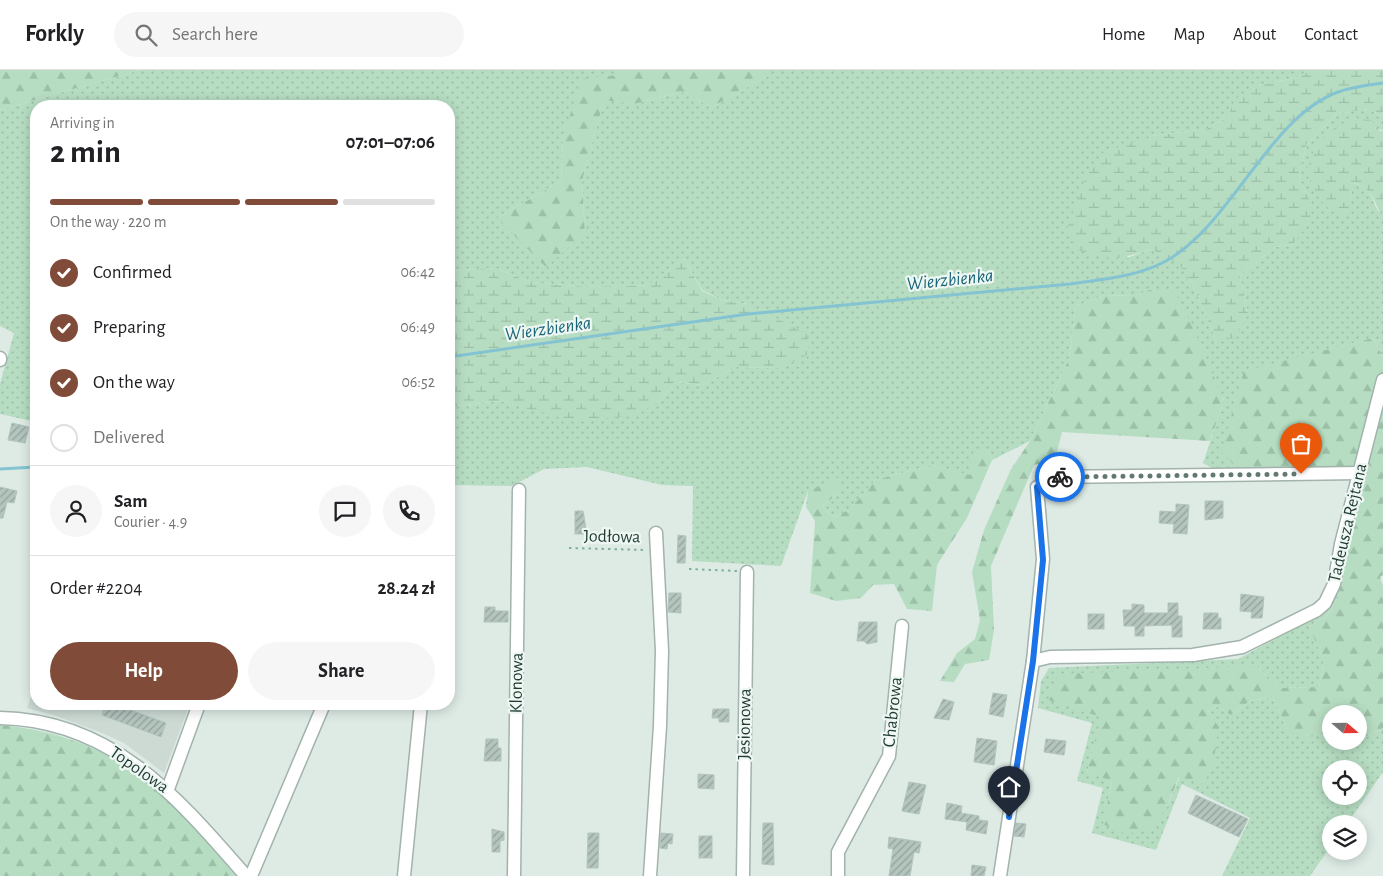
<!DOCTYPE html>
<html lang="en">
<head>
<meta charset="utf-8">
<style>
	body { margin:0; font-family:"Alegreya Sans",sans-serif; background:#f6f6f6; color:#202124; height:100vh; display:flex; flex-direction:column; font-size:19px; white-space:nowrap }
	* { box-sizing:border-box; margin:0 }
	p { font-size:16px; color:#757577 }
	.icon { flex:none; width:28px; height:28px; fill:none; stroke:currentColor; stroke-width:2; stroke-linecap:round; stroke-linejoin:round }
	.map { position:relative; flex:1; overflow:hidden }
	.panel { position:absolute; left:30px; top:30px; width:425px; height:610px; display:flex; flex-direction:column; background:#fff; border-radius:20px; box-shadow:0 2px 12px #0003 }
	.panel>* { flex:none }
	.needle { width:32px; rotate:110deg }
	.tools { position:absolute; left:1322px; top:635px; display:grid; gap:10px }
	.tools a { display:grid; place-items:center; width:45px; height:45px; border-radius:50%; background:#fff; box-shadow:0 2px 12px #0003; font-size:25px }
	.pin { position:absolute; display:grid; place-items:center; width:42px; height:42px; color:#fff; margin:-51px -21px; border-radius:50% 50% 50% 0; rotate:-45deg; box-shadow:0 0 5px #0007 }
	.pin .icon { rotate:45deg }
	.courier { position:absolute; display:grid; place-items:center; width:50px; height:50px; margin:-25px; border:4px solid #1a73e8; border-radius:50%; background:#fff; color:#222; box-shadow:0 1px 6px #0007 }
	.headline em { font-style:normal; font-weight:700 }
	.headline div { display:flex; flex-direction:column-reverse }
	.headline { display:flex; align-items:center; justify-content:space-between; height:85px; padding:0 20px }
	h1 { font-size:32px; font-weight:700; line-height:38px }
	.bar { display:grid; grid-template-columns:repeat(4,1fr); gap:8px 5px; align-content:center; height:60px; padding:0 20px }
	.bar i { height:6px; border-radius:4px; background:#e0e0e0 }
	.bar .active { background:#804b38 }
	.bar p { grid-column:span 4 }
	.line { display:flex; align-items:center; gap:12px; padding:0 20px; border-top:1px solid #e0e0e0 }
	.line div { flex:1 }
	.round { display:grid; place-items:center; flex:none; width:52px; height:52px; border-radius:26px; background:#f6f6f6 }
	ol { padding:0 20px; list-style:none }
	li { display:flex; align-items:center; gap:15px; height:55px }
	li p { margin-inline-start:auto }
	li .icon { padding:5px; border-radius:50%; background:#804b38; color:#fff; stroke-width:4 }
	li:last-child { color:#757577 }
	li i { width:28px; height:28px; border:2px solid #e0e0e0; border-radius:50% }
	.cta { display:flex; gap:10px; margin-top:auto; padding:10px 20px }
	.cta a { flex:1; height:58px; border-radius:30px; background:#804b38; color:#fff; font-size:20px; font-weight:700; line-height:58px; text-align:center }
	.cta a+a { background:#f6f6f6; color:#202124 }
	header { display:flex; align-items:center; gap:30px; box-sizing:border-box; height:70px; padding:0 25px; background:#fff; border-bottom:1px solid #e0e0e0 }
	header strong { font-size:24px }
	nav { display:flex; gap:28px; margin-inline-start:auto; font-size:18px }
	.search { width:350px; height:45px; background:#f6f6f6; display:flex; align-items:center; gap:12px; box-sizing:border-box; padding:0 18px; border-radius:28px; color:#757577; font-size:19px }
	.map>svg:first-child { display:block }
	.built { fill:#cddad4 }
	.grass { fill:url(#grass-dots); fill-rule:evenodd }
	.forest { fill:url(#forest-firs) }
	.wetland { fill:url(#wetland-marsh) }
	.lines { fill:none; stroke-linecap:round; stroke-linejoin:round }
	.stream { stroke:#84c4d2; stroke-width:3 }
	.building { fill:url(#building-hatch); stroke:#b1c4bd }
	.minor-casing { stroke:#a1b3ac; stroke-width:15 }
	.path { stroke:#7eafa1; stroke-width:2; stroke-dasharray:2.5 4; stroke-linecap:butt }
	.minor { stroke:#fff; stroke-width:12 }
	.done { stroke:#627972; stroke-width:5; stroke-dasharray:0 9 }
	.route { stroke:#1a73e8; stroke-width:6 }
	.labels { text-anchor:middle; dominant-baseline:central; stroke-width:4.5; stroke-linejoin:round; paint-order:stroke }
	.street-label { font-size:18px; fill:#1f3b34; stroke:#eff7f3 }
	.water-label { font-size:19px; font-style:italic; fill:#186578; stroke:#eff7f3 }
</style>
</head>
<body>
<header>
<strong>Forkly</strong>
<div class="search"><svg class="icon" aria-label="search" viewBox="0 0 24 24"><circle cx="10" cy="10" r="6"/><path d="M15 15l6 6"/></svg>Search here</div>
<nav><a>Home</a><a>Map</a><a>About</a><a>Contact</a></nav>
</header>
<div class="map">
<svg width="1383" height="806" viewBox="0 0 1383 806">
	<defs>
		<pattern id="grass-dots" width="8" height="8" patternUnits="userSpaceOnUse" patternTransform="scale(1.25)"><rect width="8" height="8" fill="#b6ddc2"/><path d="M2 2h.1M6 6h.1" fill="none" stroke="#9cbfa7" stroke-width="1.8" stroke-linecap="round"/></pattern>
		<pattern id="forest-firs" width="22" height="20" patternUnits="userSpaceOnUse" patternTransform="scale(1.25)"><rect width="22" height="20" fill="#b6ddc2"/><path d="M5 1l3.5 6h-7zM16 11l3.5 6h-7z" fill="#9cbfa7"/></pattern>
		<pattern id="wetland-marsh" width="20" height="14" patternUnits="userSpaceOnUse" patternTransform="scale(1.25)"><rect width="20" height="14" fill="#b6ddc2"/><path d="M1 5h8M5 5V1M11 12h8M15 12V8" fill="none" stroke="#9cbfa7"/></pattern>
		<pattern id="building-hatch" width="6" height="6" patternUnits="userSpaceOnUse" patternTransform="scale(1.25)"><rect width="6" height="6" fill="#b4c5be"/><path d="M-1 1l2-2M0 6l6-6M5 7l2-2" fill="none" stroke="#92a19b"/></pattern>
	</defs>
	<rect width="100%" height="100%" fill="#deebe5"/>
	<path class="built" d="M 36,612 L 36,634 L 190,634 L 164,703 L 124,673 L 102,663 L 56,646 L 27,638 Z"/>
	<path class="grass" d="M 140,0 L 616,0 L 618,5 L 563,68 L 561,111 L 497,148 L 585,163 L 582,111 L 604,29 L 634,34 L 683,22 L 712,37 L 769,5 L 769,0 L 1311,0 L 1299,7 L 1261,15 L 1236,29 L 1228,47 L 1206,59 L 1152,66 L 1127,188 L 1151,179 L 1179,193 L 1193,215 L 1216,270 L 1248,243 L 1240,206 L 1275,177 L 1292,175 L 1312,135 L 1299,108 L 1306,75 L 1337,44 L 1368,39 L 1383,47 L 1383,61 L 1354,48 L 1350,133 L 1353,113 C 1378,120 1370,137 1383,145 L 1383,287 L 1373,268 L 1339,277 L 1254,398 L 1368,395 L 1360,419 L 1338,527 L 1326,547 L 1309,557 L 1324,590 L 1319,617 L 1279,618 L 1256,596 L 1102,647 L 1087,702 L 1112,710 L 1104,753 L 1167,737 L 1207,642 L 1216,636 L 1231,645 L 1250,631 L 1273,627 L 1287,660 L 1331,633 L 1338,644 L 1331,644 L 1331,671 L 1359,671 L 1359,665 L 1364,668 L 1383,658 L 1383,702 L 1347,754 L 1331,754 L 1331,776 L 1310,806 L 1222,806 L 1250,748 L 1182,714 L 1156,780 L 1092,763 L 1103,718 L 1077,711 L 1092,653 L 1038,638 L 1041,611 L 1049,598 L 1238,589 L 1323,543 L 1335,527 L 1343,475 L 1361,408 L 1225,405 L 1203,393 L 1224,330 L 1152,219 L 1135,226 L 1105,225 L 1076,236 L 1069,289 L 1030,371 L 992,390 L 986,378 L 970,406 L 933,395 L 875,410 L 849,440 L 834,447 L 822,436 L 839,423 L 808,421 L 781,496 L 692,491 L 693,416 L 662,415 L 587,397 L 544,399 L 512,416 L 449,415 L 449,337 L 500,331 L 533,339 L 657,334 L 676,312 L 702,315 L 736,297 L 779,298 L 748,234 L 722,230 L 702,220 L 684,189 L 649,215 L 587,217 L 530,212 L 495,198 L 449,201 L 449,36 L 36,36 L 36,352 L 0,344 L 0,314 L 14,263 L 0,256 L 0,40 ZM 1331,699 L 1359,699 L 1359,726 L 1331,726 Z"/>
	<g class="forest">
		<path d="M 0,0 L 140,0 L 0,40 Z"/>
		<path d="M 616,0 L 769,0 L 769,5 L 712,37 L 683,22 L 634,34 L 604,30 L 582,111 L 585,163 L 546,197 L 497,148 L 561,111 L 563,68 L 581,9 L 617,5 Z"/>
		<path d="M 1152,219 L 1175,222 L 1192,255 L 1224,331 L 1210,371 L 1062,362 L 1055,390 L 1034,395 L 991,496 L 994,560 L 989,590 L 965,594 L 954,612 L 940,611 L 957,583 L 975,569 L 980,550 L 972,502 L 984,460 L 1011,399 L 1030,371 L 1069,289 L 1076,236 L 1105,225 L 1135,226 Z"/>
		<path d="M 1373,268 L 1383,287 L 1383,505 L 1380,507 L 1383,516 L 1383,658 L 1363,668 L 1359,665 L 1359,644 L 1338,644 L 1331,633 L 1324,655 L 1306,671 L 1287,660 L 1273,627 L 1250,631 L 1231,645 L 1216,636 L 1207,642 L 1219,657 L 1213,695 L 1204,714 L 1179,707 L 1167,737 L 1150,760 L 1125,764 L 1103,754 L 1112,711 L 1087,702 L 1101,647 L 1048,630 L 1058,604 L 1256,596 L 1279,618 L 1319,617 L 1324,590 L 1309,557 L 1326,547 L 1338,527 L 1352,451 L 1368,396 L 1254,398 L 1234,394 L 1221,382 L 1244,301 Z"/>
		<path d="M 986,378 L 992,390 L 967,448 L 937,495 L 932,541 L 907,539 L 894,514 L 873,515 L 861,528 L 836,531 L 810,523 L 815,451 L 806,437 L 808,421 L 842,406 L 839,423 L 822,436 L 834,447 L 849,440 L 875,410 L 933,395 L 970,405 L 973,382 Z"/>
		<path d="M 0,655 C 63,661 114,681 162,723 C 188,745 213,780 236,806 L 0,806 Z"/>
	</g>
	<g class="wetland">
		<path d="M 1311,0 L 1383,0 L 1383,47 L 1368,39 L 1337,44 L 1306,75 L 1299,108 L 1312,135 L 1309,154 L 1292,175 L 1275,177 L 1240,206 L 1248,243 L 1236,268 L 1216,270 L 1193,215 L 1179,194 L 1151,179 C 1118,191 1105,190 1072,178 L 1067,159 L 1086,107 L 1102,83 L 1152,66 L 1206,59 L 1228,47 L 1235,29 L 1261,15 L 1299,7 Z"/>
		<path d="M 1354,48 L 1371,50 L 1380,61 L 1383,61 L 1383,145 L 1380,143 C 1374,129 1370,118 1354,113 L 1346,146 C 1322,141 1316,123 1306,102 C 1317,68 1322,64 1354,48 Z"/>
		<path d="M 684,189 L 702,221 L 722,230 L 748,234 L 807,264 L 809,284 L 779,298 L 736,297 L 702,315 L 676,312 L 657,334 L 630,346 L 573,351 L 500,331 L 449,337 L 449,201 L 495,198 L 530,212 L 587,217 L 649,215 Z"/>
	</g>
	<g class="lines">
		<g class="stream">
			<path d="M 449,287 L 748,244 L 1070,214 C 1102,209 1137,207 1166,191 C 1232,154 1269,47 1338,22 C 1352,17 1368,15 1383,13"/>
			<path d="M 0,399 L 36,397"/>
		</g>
	</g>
	<g class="building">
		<path d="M 12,353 L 29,357 L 25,373 L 8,370 Z"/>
		<path d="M 0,417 L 17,421 L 14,433 L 7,432 L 3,448 L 0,448 Z"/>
		<path d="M 1205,431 L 1223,431 L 1223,448 L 1205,450 Z"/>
		<path d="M 1176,434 L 1189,435 L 1187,464 L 1173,463 L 1174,454 L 1159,453 L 1160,441 L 1176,442 Z"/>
		<path d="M 575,441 L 583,441 L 587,464 L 575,464 Z"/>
		<path d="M 678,465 L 686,466 L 685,493 L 677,493 Z"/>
		<path d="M 669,523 L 681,523 L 681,543 L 668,542 Z"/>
		<path d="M 1241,524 L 1264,527 L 1262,548 L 1251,548 L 1252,542 L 1240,541 Z"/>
		<path d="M 1168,533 L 1178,533 L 1178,546 L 1182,546 L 1182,567 L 1172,567 L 1172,555 L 1144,556 L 1144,566 L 1135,566 L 1135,556 L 1124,556 L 1123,540 L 1132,540 L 1132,534 L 1144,535 L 1144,543 L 1168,543 Z"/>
		<path d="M 485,537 L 495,537 L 495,541 L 508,541 L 508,552 L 484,552 Z"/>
		<path d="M 1204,543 L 1218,543 L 1218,548 L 1221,548 L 1221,559 L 1203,559 Z"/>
		<rect x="1088" y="544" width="16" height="15"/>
		<path d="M 859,552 L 877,552 L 877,572 L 867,574 L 864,571 L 857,571 Z"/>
		<path d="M 993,623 L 1007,625 L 1003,647 L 989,644 Z"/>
		<path d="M 943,629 L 954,632 L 949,650 L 934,648 Z"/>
		<path d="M 105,634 L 114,634 L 166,653 L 161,667 L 102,645 Z"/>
		<path d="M 713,639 L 729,639 L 729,652 L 719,652 L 719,648 L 712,648 Z"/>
		<path d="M 977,668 L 997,671 L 994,695 L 974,692 Z"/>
		<path d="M 486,669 L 498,669 L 498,678 L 501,678 L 501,691 L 484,691 Z"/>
		<path d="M 1046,669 L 1066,671 L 1064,685 L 1044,682 Z"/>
		<path d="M 698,704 L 714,705 L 714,719 L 698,718 Z"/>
		<path d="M 909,712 L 926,715 L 919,744 L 902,741 Z"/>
		<path d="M 1196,725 L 1248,749 L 1239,767 L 1188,743 Z"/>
		<path d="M 947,733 L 962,736 L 961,743 L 979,746 L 979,750 L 988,751 L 986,764 L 966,760 L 967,752 L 945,749 Z"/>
		<path d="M 763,753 L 773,753 L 774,795 L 762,794 Z"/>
		<path d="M 1016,753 L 1026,754 L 1024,767 L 1014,766 Z"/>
		<path d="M 492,759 L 504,762 L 504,770 L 500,771 L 500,782 L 492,782 Z"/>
		<path d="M 588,763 L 599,763 L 598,798 L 587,798 Z"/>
		<path d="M 661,763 L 673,764 L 672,774 L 668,773 L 667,779 L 660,778 Z"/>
		<rect x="699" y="766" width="13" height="22"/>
		<path d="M 889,767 L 921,772 L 919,783 L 914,782 L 910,806 L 889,806 L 893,779 L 888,778 Z"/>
		<path d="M 972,795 L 986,797 L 984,806 L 971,806 Z"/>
	</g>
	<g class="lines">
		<g class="minor-casing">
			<g id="minor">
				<path d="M 0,290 L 0,288"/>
				<path d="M 1033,591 L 1050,587 L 1193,585 L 1242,577 L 1317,540 L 1325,533 L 1334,514 L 1341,474 L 1383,310"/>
				<path d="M 0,648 C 113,650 178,728 246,806"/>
				<path d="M 168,719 L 199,634"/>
				<path d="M 251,806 L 324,634"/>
				<path d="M 404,806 L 421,634"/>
				<path d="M 514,806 L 519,420"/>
				<path d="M 650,806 L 660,656 L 662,581 L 656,463"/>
				<path d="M 743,806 L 747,502"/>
				<path d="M 838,806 L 838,782 L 889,686 L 902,556"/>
				<path d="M 1000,806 L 1033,591 L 1043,489 L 1037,417 L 1053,407 L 1359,403"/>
			</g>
		</g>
		<g class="path">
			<path d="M 569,478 L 646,480"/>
			<path d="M 689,499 L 737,501"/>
		</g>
		<use href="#minor" class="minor"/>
	</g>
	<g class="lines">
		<path class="done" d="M 1060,407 L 1301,404"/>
		<path class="route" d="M 1009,747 L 1033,591 L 1043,490 L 1037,417 L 1045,410 L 1060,407"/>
	</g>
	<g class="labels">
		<g class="street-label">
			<text transform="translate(1348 453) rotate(-77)">Tadeusza Rejtana</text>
			<text transform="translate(612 467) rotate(1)">Jodłowa</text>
			<text transform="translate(517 613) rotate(-89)">Klonowa</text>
			<text transform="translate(893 642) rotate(-84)">Chabrowa</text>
			<text transform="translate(745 654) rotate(-89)">Jesionowa</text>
			<text transform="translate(139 700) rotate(35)">Topolowa</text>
		</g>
		<g class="water-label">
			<text transform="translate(950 210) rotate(-6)">Wierzbienka</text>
			<text transform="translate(548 259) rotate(-8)">Wierzbienka</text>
		</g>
	</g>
</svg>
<div class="tools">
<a><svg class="needle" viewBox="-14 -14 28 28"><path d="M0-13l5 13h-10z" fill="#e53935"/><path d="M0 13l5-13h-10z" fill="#757577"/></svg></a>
<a><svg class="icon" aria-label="locate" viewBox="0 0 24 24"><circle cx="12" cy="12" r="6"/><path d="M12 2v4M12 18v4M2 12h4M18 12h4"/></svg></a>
<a><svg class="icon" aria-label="layers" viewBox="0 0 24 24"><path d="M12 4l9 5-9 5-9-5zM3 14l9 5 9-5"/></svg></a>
</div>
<div class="pin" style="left:1301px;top:404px;background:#ea580c"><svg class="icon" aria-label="bag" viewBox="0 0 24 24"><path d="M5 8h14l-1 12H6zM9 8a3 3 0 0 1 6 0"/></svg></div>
<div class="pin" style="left:1009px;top:747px;background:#1f2937"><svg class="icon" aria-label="home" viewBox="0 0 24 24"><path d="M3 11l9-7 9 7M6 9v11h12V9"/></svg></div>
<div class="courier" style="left:1060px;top:407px"><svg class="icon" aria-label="bike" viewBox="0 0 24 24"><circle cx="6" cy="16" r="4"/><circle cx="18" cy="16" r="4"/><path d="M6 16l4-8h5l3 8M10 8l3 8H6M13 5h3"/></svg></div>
<section class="panel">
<div class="headline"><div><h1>2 min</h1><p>Arriving in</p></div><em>07:01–07:06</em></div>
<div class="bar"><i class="active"></i><i class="active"></i><i class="active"></i><i></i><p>On the way · 220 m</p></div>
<ol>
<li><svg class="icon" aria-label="check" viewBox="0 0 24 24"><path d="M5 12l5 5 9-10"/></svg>Confirmed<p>06:42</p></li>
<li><svg class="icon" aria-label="check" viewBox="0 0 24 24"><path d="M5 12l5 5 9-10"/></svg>Preparing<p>06:49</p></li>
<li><svg class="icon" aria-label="check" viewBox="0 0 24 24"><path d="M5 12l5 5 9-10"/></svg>On the way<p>06:52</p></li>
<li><i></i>Delivered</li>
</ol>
<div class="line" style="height:90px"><a class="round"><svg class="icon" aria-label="person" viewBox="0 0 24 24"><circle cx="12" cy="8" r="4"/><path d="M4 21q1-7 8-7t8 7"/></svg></a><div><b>Sam</b><p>Courier · 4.9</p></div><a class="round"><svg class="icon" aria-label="chat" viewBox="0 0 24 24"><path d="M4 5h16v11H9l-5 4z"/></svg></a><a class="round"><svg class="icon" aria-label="phone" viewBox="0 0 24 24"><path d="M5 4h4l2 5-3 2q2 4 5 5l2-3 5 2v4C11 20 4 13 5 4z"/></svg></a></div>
<div class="line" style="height:65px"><div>Order #2204</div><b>28.24 zł</b></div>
<div class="cta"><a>Help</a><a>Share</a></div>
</section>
</div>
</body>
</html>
